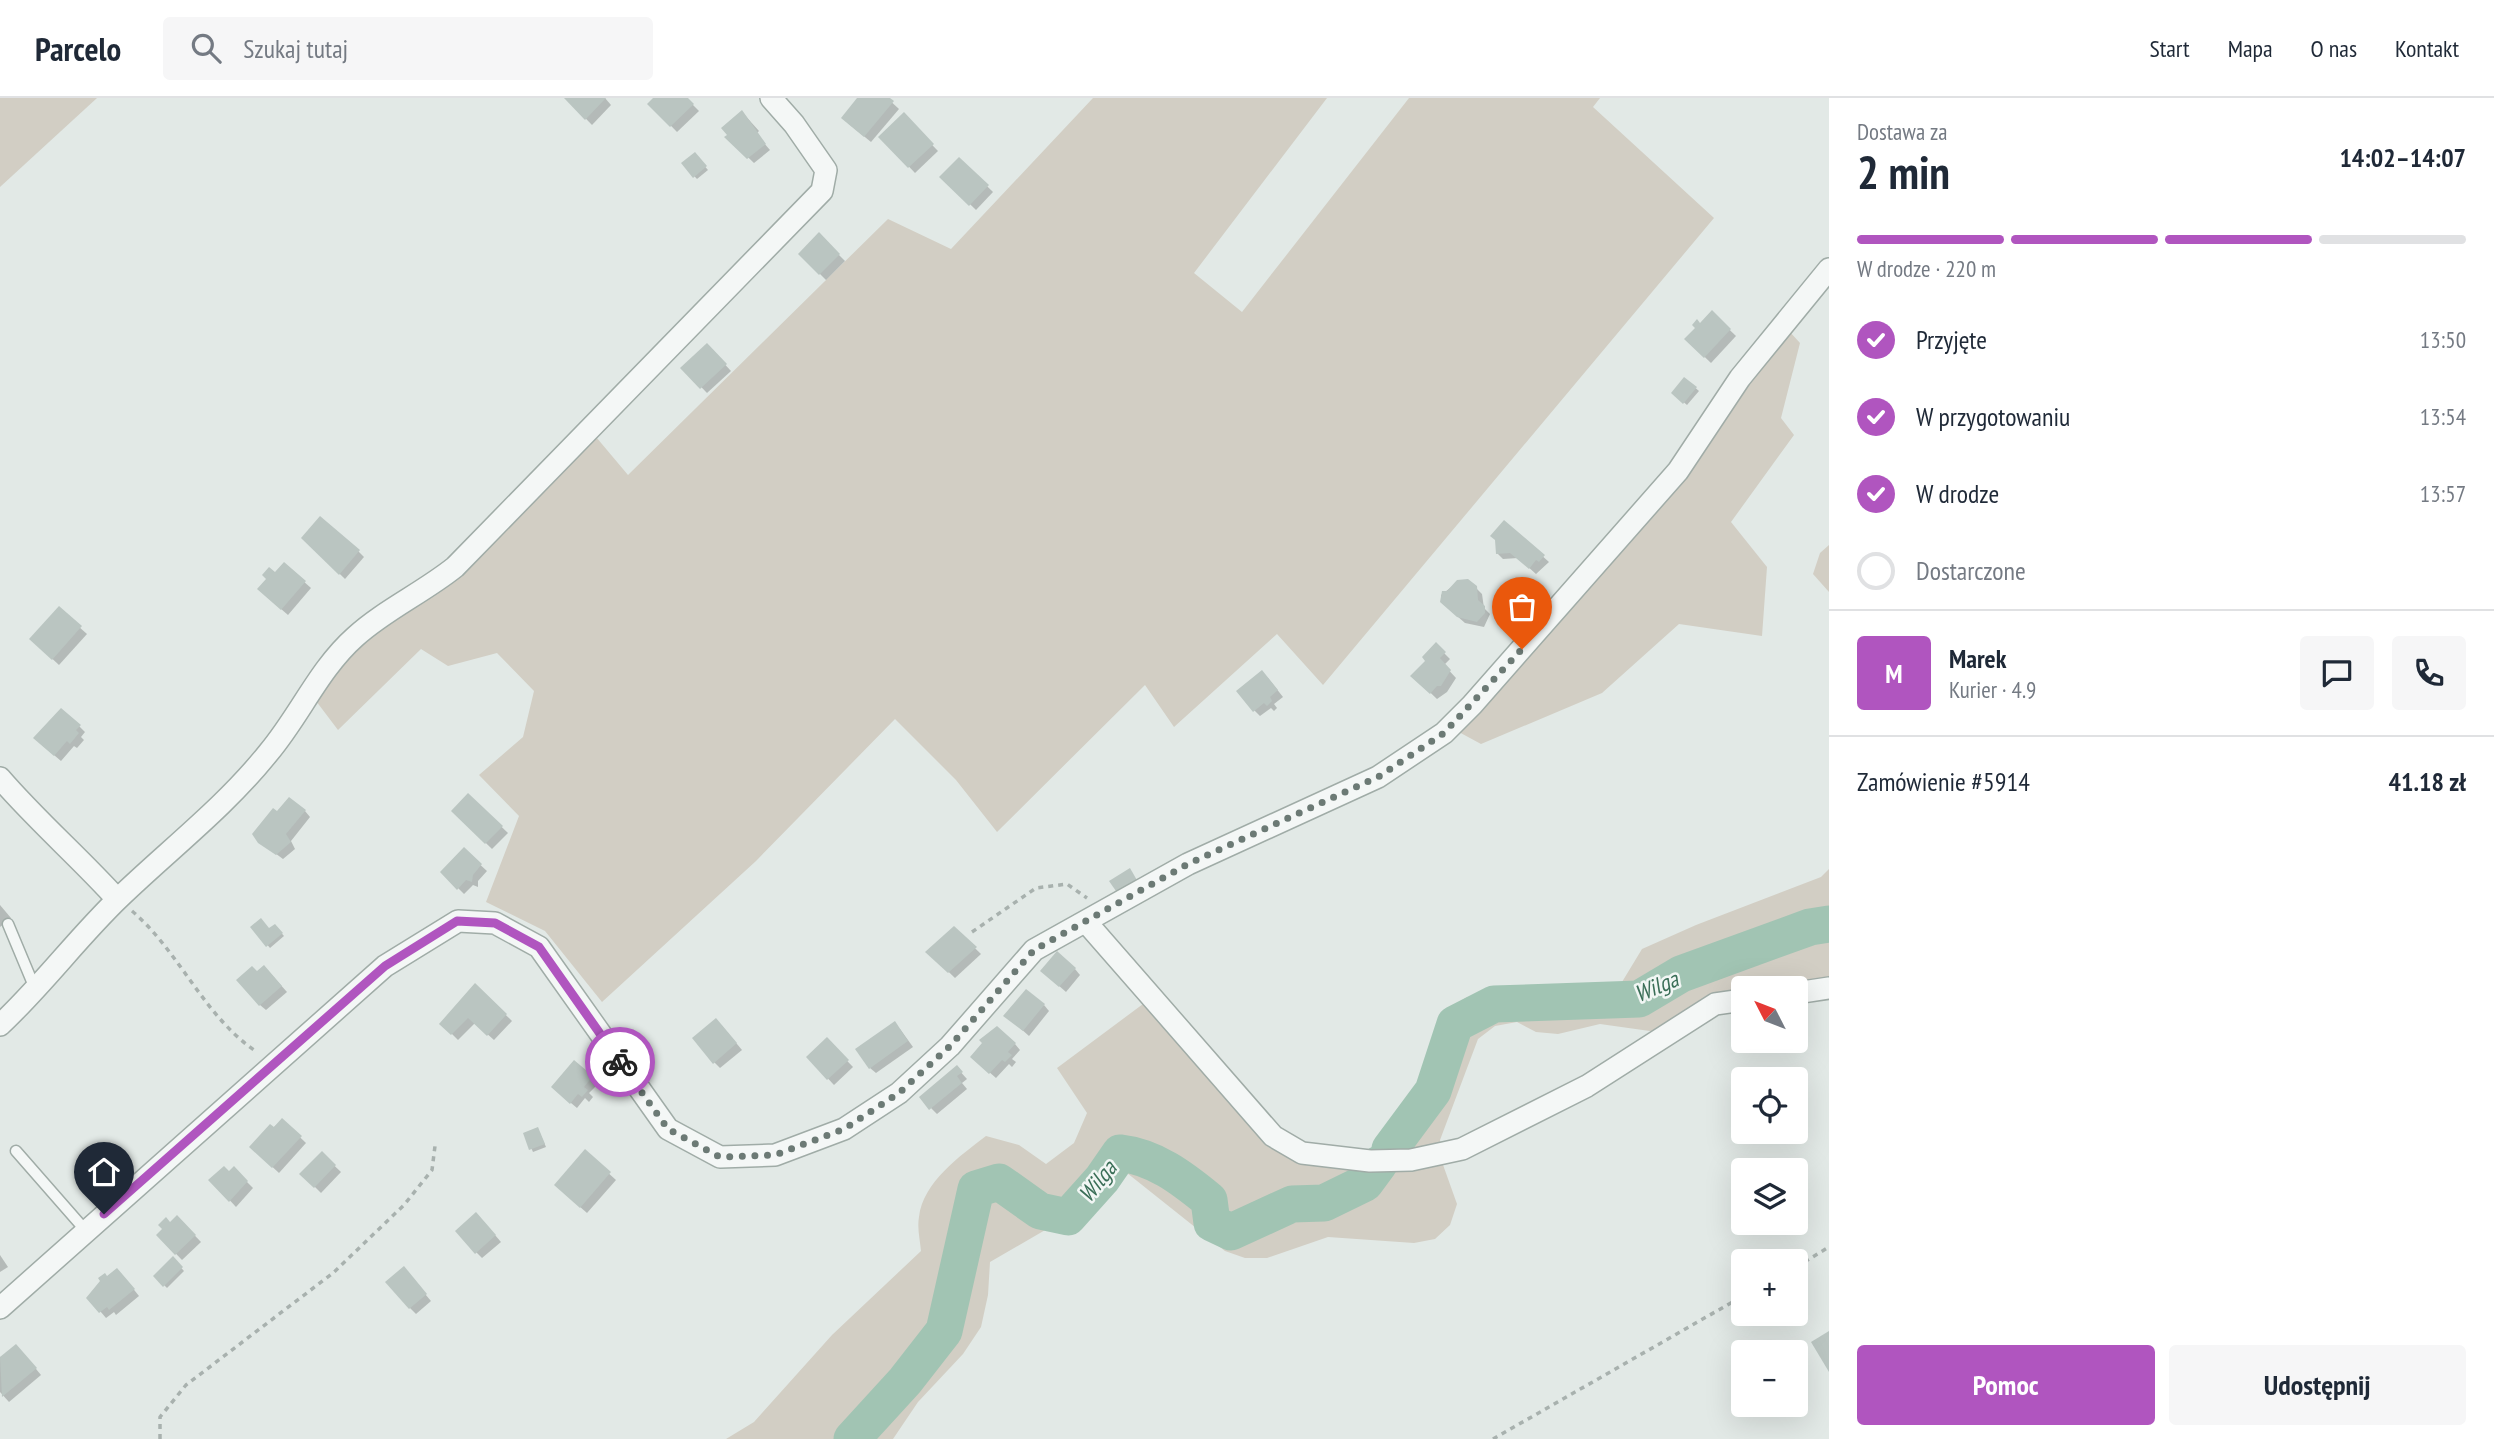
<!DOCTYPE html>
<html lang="pl">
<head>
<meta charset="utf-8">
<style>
	body { margin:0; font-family:"PT Sans Narrow",sans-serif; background:#f6f6f7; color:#1f2937; height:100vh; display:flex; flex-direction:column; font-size:26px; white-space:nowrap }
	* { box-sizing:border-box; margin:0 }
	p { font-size:23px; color:#747a83 }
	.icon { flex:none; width:38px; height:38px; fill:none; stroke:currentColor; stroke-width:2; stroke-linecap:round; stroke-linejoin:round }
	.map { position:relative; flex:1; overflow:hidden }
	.drawer { display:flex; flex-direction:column; background:#fff; width:665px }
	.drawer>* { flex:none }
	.needle { width:46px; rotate:312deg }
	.tools { position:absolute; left:1731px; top:878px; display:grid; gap:14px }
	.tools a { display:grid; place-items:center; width:77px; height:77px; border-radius:7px; background:#fff; box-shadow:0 7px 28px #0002; font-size:35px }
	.pin { position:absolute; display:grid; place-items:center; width:60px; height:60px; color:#fff; margin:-72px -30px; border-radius:50% 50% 50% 0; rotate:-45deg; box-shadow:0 0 7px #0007 }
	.pin .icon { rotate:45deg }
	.courier { position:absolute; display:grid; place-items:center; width:70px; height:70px; margin:-35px; border:5px solid #b055bf; border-radius:50%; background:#fff; color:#222; box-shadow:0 2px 9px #0007 }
	.overview em { font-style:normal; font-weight:700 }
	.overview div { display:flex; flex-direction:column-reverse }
	.overview { display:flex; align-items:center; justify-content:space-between; height:119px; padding:0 28px }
	h1 { font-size:46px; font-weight:700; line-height:52px }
	.bar { display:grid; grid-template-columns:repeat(4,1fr); gap:10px 7px; align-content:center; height:84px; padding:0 28px }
	.bar i { height:9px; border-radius:5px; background:#e0e1e3 }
	.bar .on { background:#b055bf }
	.bar p { grid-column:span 4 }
	.line { display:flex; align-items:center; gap:18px; padding:0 28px; border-top:2px solid #e0e1e3 }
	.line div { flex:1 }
	.round { display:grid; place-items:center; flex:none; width:74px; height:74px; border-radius:7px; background:#f6f6f7 }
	ol { padding:0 28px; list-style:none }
	li { display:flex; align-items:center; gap:21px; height:77px }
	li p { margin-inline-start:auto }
	li .icon { padding:7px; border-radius:50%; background:#b055bf; color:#fff; stroke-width:4 }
	li:last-child { color:#747a83 }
	li i { width:38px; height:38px; border:4px solid #e0e1e3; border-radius:50% }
	.action { display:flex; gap:14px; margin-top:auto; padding:14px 28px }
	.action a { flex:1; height:80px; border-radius:7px; background:#b055bf; color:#fff; font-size:28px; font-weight:700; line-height:80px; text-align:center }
	.action a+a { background:#f6f6f7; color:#1f2937 }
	header { display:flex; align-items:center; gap:42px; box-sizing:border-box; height:98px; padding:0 35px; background:#fff; border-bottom:2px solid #e0e1e3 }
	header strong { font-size:33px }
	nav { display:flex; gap:38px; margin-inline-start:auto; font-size:24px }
	.search { width:490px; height:63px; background:#f6f6f7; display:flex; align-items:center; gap:18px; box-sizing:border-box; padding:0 24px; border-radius:7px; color:#747a83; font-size:26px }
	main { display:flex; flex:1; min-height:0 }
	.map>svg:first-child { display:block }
	.green { fill:#d2cec4 }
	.shadow { fill:#0003 }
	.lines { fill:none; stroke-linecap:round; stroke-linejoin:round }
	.river { stroke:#a1c4b3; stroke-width:37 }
	.building { fill:#bac5c1 }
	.lane-casing { stroke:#a0aca7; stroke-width:13 }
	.street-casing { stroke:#a0aca7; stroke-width:24 }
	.path { stroke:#a8b1ae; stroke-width:3.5; stroke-dasharray:5 5; stroke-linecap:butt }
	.lane { stroke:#f4f7f6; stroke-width:10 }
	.street { stroke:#f4f7f6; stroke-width:21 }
	.done { stroke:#6c7a75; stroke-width:7; stroke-dasharray:0 12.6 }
	.route { stroke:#b055bf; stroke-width:9 }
	.labels { text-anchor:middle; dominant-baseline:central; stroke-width:5; stroke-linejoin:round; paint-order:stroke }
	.water-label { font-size:23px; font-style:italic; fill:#3a6e57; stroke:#f1f6f4 }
</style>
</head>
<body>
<header>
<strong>Parcelo</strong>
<div class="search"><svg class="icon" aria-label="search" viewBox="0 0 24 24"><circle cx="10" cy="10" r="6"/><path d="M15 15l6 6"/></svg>Szukaj tutaj</div>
<nav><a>Start</a><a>Mapa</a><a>O nas</a><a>Kontakt</a></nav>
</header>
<main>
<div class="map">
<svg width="1829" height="1341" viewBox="0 0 1829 1341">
	<rect width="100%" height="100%" fill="#e2e9e6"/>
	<g class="green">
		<path d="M 0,0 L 97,0 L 0,89 Z"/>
		<path d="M 1093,0 L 1327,0 L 1194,175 L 1242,214 L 1409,0 L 1600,0 L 1593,9 L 1714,120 L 1323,587 L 1277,536 L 1174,629 L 1145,587 L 997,734 L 956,682 L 895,621 L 756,763 L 602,904 L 545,833 L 486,804 L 519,718 L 479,677 L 523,639 L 534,593 L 497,555 L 448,568 L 421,551 L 338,632 L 313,599 L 337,560 L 375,532 L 591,333 L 628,377 L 888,121 L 951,151 Z"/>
		<path d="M 1789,233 L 1800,245 L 1781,320 L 1794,337 L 1731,424 L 1767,469 L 1762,538 L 1679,526 L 1602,595 L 1481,646 L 1457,633 Z"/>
		<path d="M 1829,447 L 1829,494 L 1813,476 L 1820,455 Z"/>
		<path d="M 1829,771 L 1829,882 L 1796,891 L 1743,891 L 1743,902 L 1664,935 L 1600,926 L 1558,936 L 1536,934 L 1517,924 L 1495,928 L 1478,941 L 1440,1042 L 1442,1064 L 1457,1106 L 1450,1127 L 1435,1141 L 1414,1145 L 1328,1139 L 1267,1160 L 1245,1160 L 1225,1153 L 1122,1071 L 1071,1117 L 990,1164 L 988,1197 L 981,1229 L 963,1256 L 918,1304 L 893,1341 L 726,1341 L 754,1324 L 832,1237 L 921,1153 C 920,1142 917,1130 919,1119 C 923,1084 960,1058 986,1038 L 1019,1047 L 1046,1066 L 1074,1045 L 1087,1015 L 1057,970 L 1143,906 L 1261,1041 L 1305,1066 L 1389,1071 L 1386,1043 L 1422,989 L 1446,912 L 1467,899 L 1495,895 L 1521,898 L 1588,896 L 1622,884 L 1642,851 L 1696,827 L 1821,779 Z"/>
	</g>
	<g class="shadow">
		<path d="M 566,0 L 605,0 L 611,7 L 592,27 Z"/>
		<path d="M 656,0 L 686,0 L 699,13 L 677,34 L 650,6 Z"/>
		<path d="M 860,0 L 887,0 L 899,11 L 871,44 L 849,26 Z"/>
		<path d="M 742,14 L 759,33 L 756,36 L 770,52 L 754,65 L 727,39 Z"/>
		<path d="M 903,17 L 938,53 L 915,75 L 881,39 Z"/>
		<path d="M 694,56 L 708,72 L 697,81 L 683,66 Z"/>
		<path d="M 959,61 L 993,94 L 976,112 L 942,79 Z"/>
		<path d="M 819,137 L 845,163 L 826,182 L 800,156 Z"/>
		<path d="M 1712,215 L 1736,238 L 1711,265 L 1686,241 Z"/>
		<path d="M 707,247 L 731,273 L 707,295 L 683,270 Z"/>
		<path d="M 1685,281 L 1699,293 L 1687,307 L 1673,295 Z"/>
		<path d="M 1504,424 L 1549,464 L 1536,476 L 1518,460 L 1503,461 L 1497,455 Z"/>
		<path d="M 303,440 L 358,453 L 364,459 L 345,481 Z"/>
		<path d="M 284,466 L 311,490 L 288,517 L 265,497 Z"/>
		<path d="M 1458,484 L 1476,490 L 1482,496 L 1484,510 L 1490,516 L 1484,529 L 1465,525 L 1441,504 L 1441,497 Z"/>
		<path d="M 59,511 L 87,536 L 59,567 L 31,541 Z"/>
		<path d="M 1436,547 L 1450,561 L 1444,567 L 1456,580 L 1447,594 L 1437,601 L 1413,578 L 1428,563 Z"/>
		<path d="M 1268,580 L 1283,599 L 1274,606 L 1277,610 L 1274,613 L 1271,610 L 1260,618 L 1254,612 Z"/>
		<path d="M 79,628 L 85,634 L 81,639 L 84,642 L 77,650 L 74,648 L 61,663 L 41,646 Z"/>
		<path d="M 468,697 L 508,735 L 492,751 L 453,713 Z"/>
		<path d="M 305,713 L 310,719 L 291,743 L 295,751 L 283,761 L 260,744 L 278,716 Z"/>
		<path d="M 464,752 L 487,773 L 478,783 L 478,789 L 473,787 L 464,796 L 442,774 Z"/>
		<path d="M 0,807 L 11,820 L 0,829 Z"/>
		<path d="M 275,828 L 284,838 L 270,850 L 253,830 L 270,833 Z"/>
		<path d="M 954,830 L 981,856 L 955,880 L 928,854 Z"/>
		<path d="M 1075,871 L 1080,877 L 1066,894 L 1049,879 Z"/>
		<path d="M 257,875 L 270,875 L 287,894 L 266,912 L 260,907 Z"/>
		<path d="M 475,887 L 512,923 L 494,942 L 475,925 L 458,942 L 442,926 Z"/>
		<path d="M 1044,907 L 1049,913 L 1029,938 L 1012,923 Z"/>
		<path d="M 722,928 L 742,952 L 720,970 L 714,964 Z"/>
		<path d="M 900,931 L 913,949 L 876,975 L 870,970 Z"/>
		<path d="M 827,942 L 853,969 L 834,987 L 808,959 Z"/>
		<path d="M 1015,946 L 1020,952 L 1012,961 L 1016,964 L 1012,969 L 1009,966 L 996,980 L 972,959 Z"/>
		<path d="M 574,965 L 598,986 L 589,995 L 593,999 L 589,1004 L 585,1000 L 577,1010 L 559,995 Z"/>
		<path d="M 957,970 L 967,981 L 962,985 L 967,991 L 937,1016 L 931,1010 Z"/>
		<path d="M 282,1022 L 306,1045 L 279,1075 L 251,1049 Z"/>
		<path d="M 538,1031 L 546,1049 L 533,1054 L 525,1036 Z"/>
		<path d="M 585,1054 L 616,1082 L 587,1115 L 562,1093 Z"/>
		<path d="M 322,1056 L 341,1074 L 321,1095 L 302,1076 Z"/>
		<path d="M 234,1071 L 253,1090 L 236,1109 L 211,1082 Z"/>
		<path d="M 177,1119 L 201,1144 L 182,1162 L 158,1137 Z"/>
		<path d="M 482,1122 L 501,1144 L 482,1160 L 476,1154 Z"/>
		<path d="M 0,1157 L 8,1169 L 0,1174 Z"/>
		<path d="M 173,1161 L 184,1173 L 167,1190 L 155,1178 Z"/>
		<path d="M 409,1177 L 431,1203 L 416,1216 L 410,1210 Z"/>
		<path d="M 123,1178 L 139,1198 L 116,1217 L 114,1214 L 106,1220 L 89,1200 L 108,1180 Z"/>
		<path d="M 22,1254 L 41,1277 L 9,1304 L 0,1294 L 0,1259 Z"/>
	</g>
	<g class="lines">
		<g class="river">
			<path d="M 1390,1051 L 1433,993 L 1455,926 L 1494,906 L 1639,901 L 1681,876 L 1810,829 L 1829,826"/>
			<path d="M 852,1341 L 905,1283 L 944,1233 L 976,1091 L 999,1084 L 1040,1113 L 1068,1119 L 1102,1081 L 1120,1055 C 1155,1059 1182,1080 1209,1102 L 1212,1125 L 1231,1134 L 1292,1106 L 1324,1105 L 1365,1085 L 1379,1066"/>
		</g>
	</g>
	<g class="building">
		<path d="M 564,0 L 606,0 L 585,22 Z"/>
		<path d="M 653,0 L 688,0 L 694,6 L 670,29 L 647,6 Z"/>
		<path d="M 857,0 L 890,0 L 894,3 L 864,39 L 841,20 Z"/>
		<path d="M 742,12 L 766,46 L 747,61 L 724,39 L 727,37 L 721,30 Z"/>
		<path d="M 904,14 L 934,46 L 908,70 L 878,39 Z"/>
		<path d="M 695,54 L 707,68 L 693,80 L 681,65 Z"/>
		<path d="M 959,59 L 989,87 L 969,108 L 939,79 Z"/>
		<path d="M 819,134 L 840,156 L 819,177 L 798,156 Z"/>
		<path d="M 1712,212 L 1731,231 L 1704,260 L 1684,241 L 1695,230 L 1692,227 L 1697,221 L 1700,225 Z"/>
		<path d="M 707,245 L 727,266 L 700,291 L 680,270 Z"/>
		<path d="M 1684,279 L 1697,289 L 1683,306 L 1671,295 Z"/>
		<path d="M 320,418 L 360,452 L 339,477 L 301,440 Z"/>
		<path d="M 1504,422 L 1545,457 L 1539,464 L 1536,462 L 1529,471 L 1510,455 L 1496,456 L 1495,442 L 1490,438 Z"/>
		<path d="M 284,464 L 306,483 L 281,512 L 257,491 L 266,481 L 262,477 L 269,469 L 275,474 Z"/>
		<path d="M 1468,481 L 1477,488 L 1478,502 L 1485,508 L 1485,515 L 1477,524 L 1457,519 L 1440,504 L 1442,493 L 1447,493 L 1457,482 Z"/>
		<path d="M 59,508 L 82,528 L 52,562 L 29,541 Z"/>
		<path d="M 1436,544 L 1446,554 L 1440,560 L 1451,572 L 1441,588 L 1437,588 L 1430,596 L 1410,578 L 1425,563 L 1422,559 Z"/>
		<path d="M 1262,572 L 1278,592 L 1270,599 L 1272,603 L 1267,608 L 1264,605 L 1253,614 L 1236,593 Z"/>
		<path d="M 61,610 L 81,627 L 76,632 L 79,635 L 70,646 L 67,643 L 54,658 L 33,640 Z"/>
		<path d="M 468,695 L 503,728 L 485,746 L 451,713 Z"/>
		<path d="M 289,699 L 306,712 L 286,736 L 291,744 L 276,757 L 258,745 L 252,736 L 273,710 L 277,713 Z"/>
		<path d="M 464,749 L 482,766 L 473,777 L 472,784 L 466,782 L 457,792 L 440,774 Z"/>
		<path d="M 1130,770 L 1138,784 L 1118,796 L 1109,783 Z"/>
		<path d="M 261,820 L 269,830 L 275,826 L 283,835 L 266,849 L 250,829 Z"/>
		<path d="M 954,828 L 977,849 L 948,875 L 925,854 Z"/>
		<path d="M 1057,853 L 1076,870 L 1059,889 L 1040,873 Z"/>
		<path d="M 264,867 L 282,888 L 259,908 L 236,882 L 252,868 L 257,873 Z"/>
		<path d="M 475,885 L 507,916 L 487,938 L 468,920 L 451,937 L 439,926 Z"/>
		<path d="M 1026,891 L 1045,906 L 1023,933 L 1003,918 Z"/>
		<path d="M 716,920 L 737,945 L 713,966 L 692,940 Z"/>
		<path d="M 895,923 L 908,943 L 869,971 L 855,951 Z"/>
		<path d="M 997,928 L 1016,945 L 1008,954 L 1012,957 L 1005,964 L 1002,962 L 989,976 L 970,959 L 982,945 L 979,942 Z"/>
		<path d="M 827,939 L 849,962 L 827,982 L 806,959 Z"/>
		<path d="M 574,962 L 593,978 L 584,989 L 588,992 L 582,999 L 578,996 L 570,1006 L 551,989 Z"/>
		<path d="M 957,967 L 963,974 L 957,978 L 962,985 L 929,1012 L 919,999 Z"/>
		<path d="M 282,1020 L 302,1038 L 272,1070 L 249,1049 L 270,1026 L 274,1029 Z"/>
		<path d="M 538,1029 L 545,1046 L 529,1052 L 523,1035 Z"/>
		<path d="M 585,1051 L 611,1074 L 580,1110 L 554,1087 Z"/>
		<path d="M 322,1053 L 336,1067 L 314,1090 L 299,1076 Z"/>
		<path d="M 224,1068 L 229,1073 L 234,1068 L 248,1083 L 229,1104 L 208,1082 Z"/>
		<path d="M 476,1114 L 496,1137 L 475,1156 L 455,1133 Z"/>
		<path d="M 177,1117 L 196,1137 L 175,1157 L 156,1137 L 162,1131 L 158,1127 L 166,1119 L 170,1124 Z"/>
		<path d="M 173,1158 L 183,1169 L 163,1189 L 153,1178 Z"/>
		<path d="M 404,1168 L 427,1196 L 409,1211 L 385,1184 Z"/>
		<path d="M 117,1170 L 135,1191 L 109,1212 L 107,1209 L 99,1215 L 86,1200 L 100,1183 L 98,1180 L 105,1175 L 107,1178 Z"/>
		<path d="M 1829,1233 L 1829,1274 L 1811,1244 Z"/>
		<path d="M 16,1246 L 37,1270 L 2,1299 L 0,1259 Z"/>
	</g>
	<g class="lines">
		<g class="lane-casing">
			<g id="lane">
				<path d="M 8,826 L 36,893"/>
				<path d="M 16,1053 L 86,1133"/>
			</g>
		</g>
		<g class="street-casing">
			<g id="street">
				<path d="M 0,680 C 37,723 79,759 117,801"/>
				<path d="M 1086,824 L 1273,1038 L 1302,1055 L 1370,1063 L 1411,1062 L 1462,1051 L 1587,988 L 1715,906 L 1743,902"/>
				<path d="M 1796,895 L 1829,890"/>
				<path d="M 0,927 C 43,887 78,839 120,799 C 170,751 226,708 269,654 C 300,617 319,571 355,539 C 383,513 424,494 455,469 L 822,93 L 826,72 L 794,26 L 771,0"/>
				<path d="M 0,1210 L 385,868 L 458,823 L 495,825 L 539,849 L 668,1031 L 720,1059 L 775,1057 L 844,1031 L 899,995 L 950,948 L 1034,852 L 1188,766 L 1378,679 L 1444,635 L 1472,607 L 1678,373 L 1740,280 L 1829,171"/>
			</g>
		</g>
		<g class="path">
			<path d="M 132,813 C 180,854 204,919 257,954"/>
			<path d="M 972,834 L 1036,790 L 1067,786 L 1087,800"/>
			<path d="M 1796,1169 L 1829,1149"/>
			<path d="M 160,1341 L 160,1319 L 186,1287 L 333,1175 L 404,1107 L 432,1072 L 435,1048"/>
			<path d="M 1493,1341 L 1743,1198"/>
		</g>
		<use href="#lane" class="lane"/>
		<use href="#street" class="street"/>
	</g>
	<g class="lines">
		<path class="done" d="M 620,964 L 668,1031 L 720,1059 L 775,1057 L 844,1031 L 899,995 L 950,948 L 1034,852 L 1188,766 L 1378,679 L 1444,635 L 1522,551"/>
		<path class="route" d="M 104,1116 L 385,868 L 457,823 L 495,825 L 539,849 L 620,964"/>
	</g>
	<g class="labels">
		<g class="water-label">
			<text transform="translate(1656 888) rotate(-23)">Wilga</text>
			<text transform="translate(1097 1083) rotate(-51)">Wilga</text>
		</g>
	</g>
</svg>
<div class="tools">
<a><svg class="needle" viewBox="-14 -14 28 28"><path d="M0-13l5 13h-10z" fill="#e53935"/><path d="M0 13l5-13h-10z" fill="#747a83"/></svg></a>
<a><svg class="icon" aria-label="locate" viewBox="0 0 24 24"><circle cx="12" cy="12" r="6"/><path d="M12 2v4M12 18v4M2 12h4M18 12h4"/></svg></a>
<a><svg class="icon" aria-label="layers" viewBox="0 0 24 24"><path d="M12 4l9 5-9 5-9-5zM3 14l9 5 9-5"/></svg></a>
<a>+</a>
<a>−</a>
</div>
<div class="pin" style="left:1522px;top:551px;background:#ea580c"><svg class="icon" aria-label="bag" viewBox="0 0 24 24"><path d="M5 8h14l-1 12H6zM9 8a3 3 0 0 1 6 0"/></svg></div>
<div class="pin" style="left:104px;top:1116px;background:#1f2937"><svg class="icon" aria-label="home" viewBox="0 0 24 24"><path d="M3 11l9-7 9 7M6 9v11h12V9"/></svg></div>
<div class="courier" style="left:620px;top:964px"><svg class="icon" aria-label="bike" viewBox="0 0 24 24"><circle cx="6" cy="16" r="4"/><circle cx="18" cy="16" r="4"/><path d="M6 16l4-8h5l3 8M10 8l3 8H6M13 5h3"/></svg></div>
</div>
<section class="drawer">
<div class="overview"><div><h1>2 min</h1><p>Dostawa za</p></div><em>14:02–14:07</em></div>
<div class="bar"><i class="on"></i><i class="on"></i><i class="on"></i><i></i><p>W drodze · 220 m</p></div>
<ol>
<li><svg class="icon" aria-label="check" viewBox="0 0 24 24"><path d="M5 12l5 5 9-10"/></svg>Przyjęte<p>13:50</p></li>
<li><svg class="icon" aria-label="check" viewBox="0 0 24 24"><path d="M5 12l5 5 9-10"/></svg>W przygotowaniu<p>13:54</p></li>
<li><svg class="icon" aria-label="check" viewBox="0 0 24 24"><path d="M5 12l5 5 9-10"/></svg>W drodze<p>13:57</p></li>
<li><i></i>Dostarczone</li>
</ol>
<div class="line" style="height:126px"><b class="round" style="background:#b055bf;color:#fff">M</b><div><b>Marek</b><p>Kurier · 4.9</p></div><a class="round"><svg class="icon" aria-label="chat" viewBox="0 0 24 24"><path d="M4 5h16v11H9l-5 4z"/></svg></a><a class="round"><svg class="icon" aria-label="phone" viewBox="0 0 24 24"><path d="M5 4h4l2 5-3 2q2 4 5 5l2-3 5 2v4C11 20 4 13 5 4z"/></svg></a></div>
<div class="line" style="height:91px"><div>Zamówienie #5914</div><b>41.18 zł</b></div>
<div class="action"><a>Pomoc</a><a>Udostępnij</a></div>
</section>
</main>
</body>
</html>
